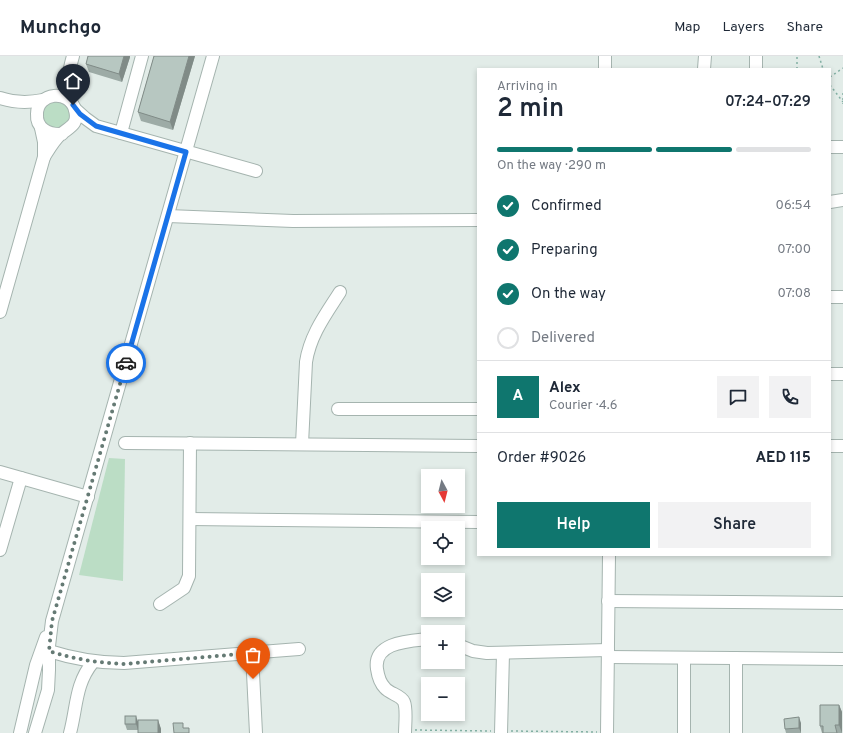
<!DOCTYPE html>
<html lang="en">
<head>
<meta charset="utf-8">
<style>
	body { margin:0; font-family:Overpass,sans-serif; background:#f2f2f3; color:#1f2937; height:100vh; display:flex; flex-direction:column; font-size:15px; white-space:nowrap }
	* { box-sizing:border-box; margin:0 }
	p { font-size:13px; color:#747a83 }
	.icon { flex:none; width:22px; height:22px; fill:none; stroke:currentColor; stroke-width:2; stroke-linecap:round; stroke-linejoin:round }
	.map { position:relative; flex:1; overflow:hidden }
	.details { position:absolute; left:477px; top:12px; width:354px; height:488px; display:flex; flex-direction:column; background:#fff; border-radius:0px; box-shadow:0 2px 6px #0003 }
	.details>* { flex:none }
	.needle { width:26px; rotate:173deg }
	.tools { position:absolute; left:421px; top:413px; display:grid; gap:8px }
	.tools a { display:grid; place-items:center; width:44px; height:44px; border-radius:0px; background:#fff; box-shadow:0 2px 6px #0003; font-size:20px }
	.pin { position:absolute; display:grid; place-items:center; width:34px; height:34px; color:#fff; margin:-41px -17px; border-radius:50% 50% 50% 0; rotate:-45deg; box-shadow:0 0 4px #0007 }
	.pin .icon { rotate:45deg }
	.courier { position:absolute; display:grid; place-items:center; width:40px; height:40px; margin:-20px; border:3px solid #1a73e8; border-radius:50%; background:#fff; color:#222; box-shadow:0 1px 5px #0007 }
	.overview em { font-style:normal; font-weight:600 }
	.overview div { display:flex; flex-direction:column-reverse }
	.overview { display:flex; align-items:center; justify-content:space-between; height:68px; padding:0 20px }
	h1 { font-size:26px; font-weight:600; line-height:30px }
	.bar { display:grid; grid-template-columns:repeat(4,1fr); gap:6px 4px; align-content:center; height:48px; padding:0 20px }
	.bar i { height:5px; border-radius:3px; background:#e0e1e3 }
	.bar .selected { background:#0f766e }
	.bar p { grid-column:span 4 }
	.line { display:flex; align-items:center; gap:10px; padding:0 20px; border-top:1px solid #e0e1e3 }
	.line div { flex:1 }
	.round { display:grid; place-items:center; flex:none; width:42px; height:42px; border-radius:0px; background:#f2f2f3 }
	ol { padding:0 20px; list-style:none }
	li { display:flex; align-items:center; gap:12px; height:44px }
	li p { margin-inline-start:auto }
	li .icon { padding:4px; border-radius:50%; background:#0f766e; color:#fff; stroke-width:4 }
	li:last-child { color:#747a83 }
	li i { width:22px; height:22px; border:2px solid #e0e1e3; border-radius:50% }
	.action { display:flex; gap:8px; margin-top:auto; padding:8px 20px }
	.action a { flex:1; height:46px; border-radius:0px; background:#0f766e; color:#fff; font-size:16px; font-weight:600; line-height:46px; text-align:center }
	.action a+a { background:#f2f2f3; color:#1f2937 }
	header { display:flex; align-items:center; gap:24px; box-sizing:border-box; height:56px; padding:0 20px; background:#fff; border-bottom:1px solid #e0e1e3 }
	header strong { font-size:19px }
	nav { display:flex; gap:22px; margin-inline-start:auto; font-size:14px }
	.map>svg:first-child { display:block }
	.green { fill:#bbddc5 }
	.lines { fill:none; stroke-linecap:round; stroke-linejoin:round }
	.minor-casing { stroke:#a5b4af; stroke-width:14 }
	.path { stroke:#82afa3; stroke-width:1.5; stroke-dasharray:2 3; stroke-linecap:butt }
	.minor { stroke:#fff; stroke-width:12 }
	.wall { fill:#9daba6 }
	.shaded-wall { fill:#808b87 }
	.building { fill:#b7c7c1; stroke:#808b87 }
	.done { stroke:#657a74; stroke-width:4; stroke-dasharray:0 7.2 }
	.route { stroke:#1a73e8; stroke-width:5 }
</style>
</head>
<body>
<header>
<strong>Munchgo</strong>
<nav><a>Map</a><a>Layers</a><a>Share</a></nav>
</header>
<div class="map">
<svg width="843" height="677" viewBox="0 0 843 677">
	<rect width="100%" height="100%" fill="#e2ece8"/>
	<g class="green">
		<path d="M 51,44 L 63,45 L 71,54 L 70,66 L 61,74 L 44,69 L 42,52 Z"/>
		<path d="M 109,402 L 125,403 L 123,525 L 79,519 Z"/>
	</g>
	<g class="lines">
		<g class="minor-casing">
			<g id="minor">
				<path d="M 605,0 L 605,13"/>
				<path d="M 704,13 L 705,0"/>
				<path d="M 756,13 L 756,0"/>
				<path d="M 0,42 C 15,47 28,47 43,44"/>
				<path d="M 71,46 C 67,28 68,17 73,0"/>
				<path d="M 75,53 L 85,62 L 96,70 L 256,115"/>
				<path d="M 121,77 L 142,0"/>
				<path d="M 830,91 L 843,91"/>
				<path d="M 44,101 C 49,93 54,84 61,78 C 70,71 79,68 75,54 C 70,33 37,36 37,58 C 36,72 48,79 62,78"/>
				<path d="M 830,146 L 843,144"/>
				<path d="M 168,160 L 293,165 L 478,164"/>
				<path d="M 830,241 L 843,241"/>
				<path d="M 0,256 L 44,101 L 44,86 L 41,72"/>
				<path d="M 830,318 L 843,318"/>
				<path d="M 338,353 L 478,353"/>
				<path d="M 125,387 L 478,390"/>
				<path d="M 302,388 L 306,306 C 310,279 326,258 340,236"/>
				<path d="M 830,390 L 843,390"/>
				<path d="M 0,416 L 88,441"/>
				<path d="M 190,463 L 478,466"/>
				<path d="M 0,494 L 21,422"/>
				<path d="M 608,545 L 843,547"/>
				<path d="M 160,548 L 184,532 L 189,520 L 190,387"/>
				<path d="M 458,589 L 473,595 L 487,597 L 608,594"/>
				<path d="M 49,595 C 74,603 98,607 124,607 L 299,593"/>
				<path d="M 252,597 L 256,677"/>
				<path d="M 608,601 L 843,603"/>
				<path d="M 20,677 L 36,609 L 46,581"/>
				<path d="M 35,677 L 48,634 L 49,614 L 49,590 L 52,565 L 213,0"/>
				<path d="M 70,677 C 77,651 75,628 93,606"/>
				<path d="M 405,677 C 405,669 407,653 404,646 C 401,639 390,638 385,632 C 380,627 378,620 377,613 C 373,586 409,585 428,583"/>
				<path d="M 501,677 L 503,597"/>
				<path d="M 607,677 L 609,499"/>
				<path d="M 684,677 L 684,602"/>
				<path d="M 736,677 L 736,602"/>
			</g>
		</g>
		<g class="path">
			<path d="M 819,0 L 823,13"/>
			<path d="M 797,13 L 797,0"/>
			<path d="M 830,21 L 843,12"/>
			<path d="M 830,29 L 843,46"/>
			<path d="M 843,37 L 843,48"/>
			<path d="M 415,674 L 491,675"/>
			<path d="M 511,675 L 597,676"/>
		</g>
		<use href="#minor" class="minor"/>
	</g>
	<g class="wall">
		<path d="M 154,0 L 195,0 L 173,74 L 141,65 L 138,56 Z"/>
		<path d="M 130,1 L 122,26 L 89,16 L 86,8 Z"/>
		<path d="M 839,649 L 842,656 L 842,677 L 822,677 L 820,670 Z"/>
		<path d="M 158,664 L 161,673 L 138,674 L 127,674 L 125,668 L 138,665 Z"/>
		<path d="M 801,667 L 801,677 L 786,677 L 785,673 Z"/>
	</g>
	<g class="shaded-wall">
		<path d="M 124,0 L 130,0 L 130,1 L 122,26 L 119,18 Z"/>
		<path d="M 189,0 L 195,0 L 173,74 L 170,66 Z"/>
		<path d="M 839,649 L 842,656 L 842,677 L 839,669 Z"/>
		<path d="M 136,660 L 138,666 L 138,674 L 136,668 Z"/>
		<path d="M 799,661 L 801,667 L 801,677 L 799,672 Z"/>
		<path d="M 158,664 L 161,673 L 161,677 L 158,677 Z"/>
	</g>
	<g class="building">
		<path d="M 88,0 L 124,0 L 119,18 L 86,8 Z"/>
		<path d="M 154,0 L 189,0 L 170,66 L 138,56 Z"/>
		<path d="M 820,649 L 839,649 L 839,669 L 835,669 L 837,677 L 823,677 L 823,670 L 820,670 Z"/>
		<rect x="125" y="660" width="11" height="8"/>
		<path d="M 799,661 L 799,672 L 785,673 L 784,663 Z"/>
		<rect x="138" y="664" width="20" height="13"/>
		<path d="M 173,667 L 183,667 L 183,672 L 189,672 L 189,677 L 174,677 Z"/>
	</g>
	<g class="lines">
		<path class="done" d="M 126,307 L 52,565 L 49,595 C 74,603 98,607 124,608 L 252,597 L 253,623"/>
		<path class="route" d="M 73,49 L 80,58 L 96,70 L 186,96 L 126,307"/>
	</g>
</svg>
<div class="tools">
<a><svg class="needle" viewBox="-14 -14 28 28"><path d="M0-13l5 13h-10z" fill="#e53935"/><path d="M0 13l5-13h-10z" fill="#747a83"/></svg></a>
<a><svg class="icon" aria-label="locate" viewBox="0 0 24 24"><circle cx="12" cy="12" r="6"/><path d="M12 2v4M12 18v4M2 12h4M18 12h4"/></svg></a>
<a><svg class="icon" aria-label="layers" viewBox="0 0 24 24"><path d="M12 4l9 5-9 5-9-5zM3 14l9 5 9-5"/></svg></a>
<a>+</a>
<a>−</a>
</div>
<div class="pin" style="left:253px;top:623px;background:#ea580c"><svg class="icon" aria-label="bag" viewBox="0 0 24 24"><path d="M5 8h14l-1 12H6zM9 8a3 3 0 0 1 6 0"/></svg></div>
<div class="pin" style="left:73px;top:49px;background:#1f2937"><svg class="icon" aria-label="home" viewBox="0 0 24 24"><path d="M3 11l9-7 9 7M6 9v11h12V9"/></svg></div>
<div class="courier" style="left:126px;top:307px"><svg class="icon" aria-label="car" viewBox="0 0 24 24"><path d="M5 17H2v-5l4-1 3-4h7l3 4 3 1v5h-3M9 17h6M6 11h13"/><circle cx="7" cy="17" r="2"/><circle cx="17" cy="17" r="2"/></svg></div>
<section class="details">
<div class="overview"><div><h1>2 min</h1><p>Arriving in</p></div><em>07:24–07:29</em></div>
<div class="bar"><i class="selected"></i><i class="selected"></i><i class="selected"></i><i></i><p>On the way · 290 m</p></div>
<ol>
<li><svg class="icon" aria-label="check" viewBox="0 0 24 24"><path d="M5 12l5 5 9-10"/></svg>Confirmed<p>06:54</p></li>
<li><svg class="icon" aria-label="check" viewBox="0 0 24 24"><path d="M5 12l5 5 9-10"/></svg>Preparing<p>07:00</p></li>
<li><svg class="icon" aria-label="check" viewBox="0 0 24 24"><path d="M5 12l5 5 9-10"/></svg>On the way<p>07:08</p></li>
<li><i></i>Delivered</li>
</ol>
<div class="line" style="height:72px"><b class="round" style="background:#0f766e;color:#fff">A</b><div><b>Alex</b><p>Courier · 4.6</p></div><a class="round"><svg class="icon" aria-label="chat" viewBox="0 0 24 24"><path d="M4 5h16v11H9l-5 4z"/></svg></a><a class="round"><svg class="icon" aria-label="phone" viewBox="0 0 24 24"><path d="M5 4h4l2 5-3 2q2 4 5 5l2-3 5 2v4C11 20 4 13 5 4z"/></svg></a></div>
<div class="line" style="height:52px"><div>Order #9026</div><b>AED 115</b></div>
<div class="action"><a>Help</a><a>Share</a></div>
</section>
</div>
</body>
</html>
